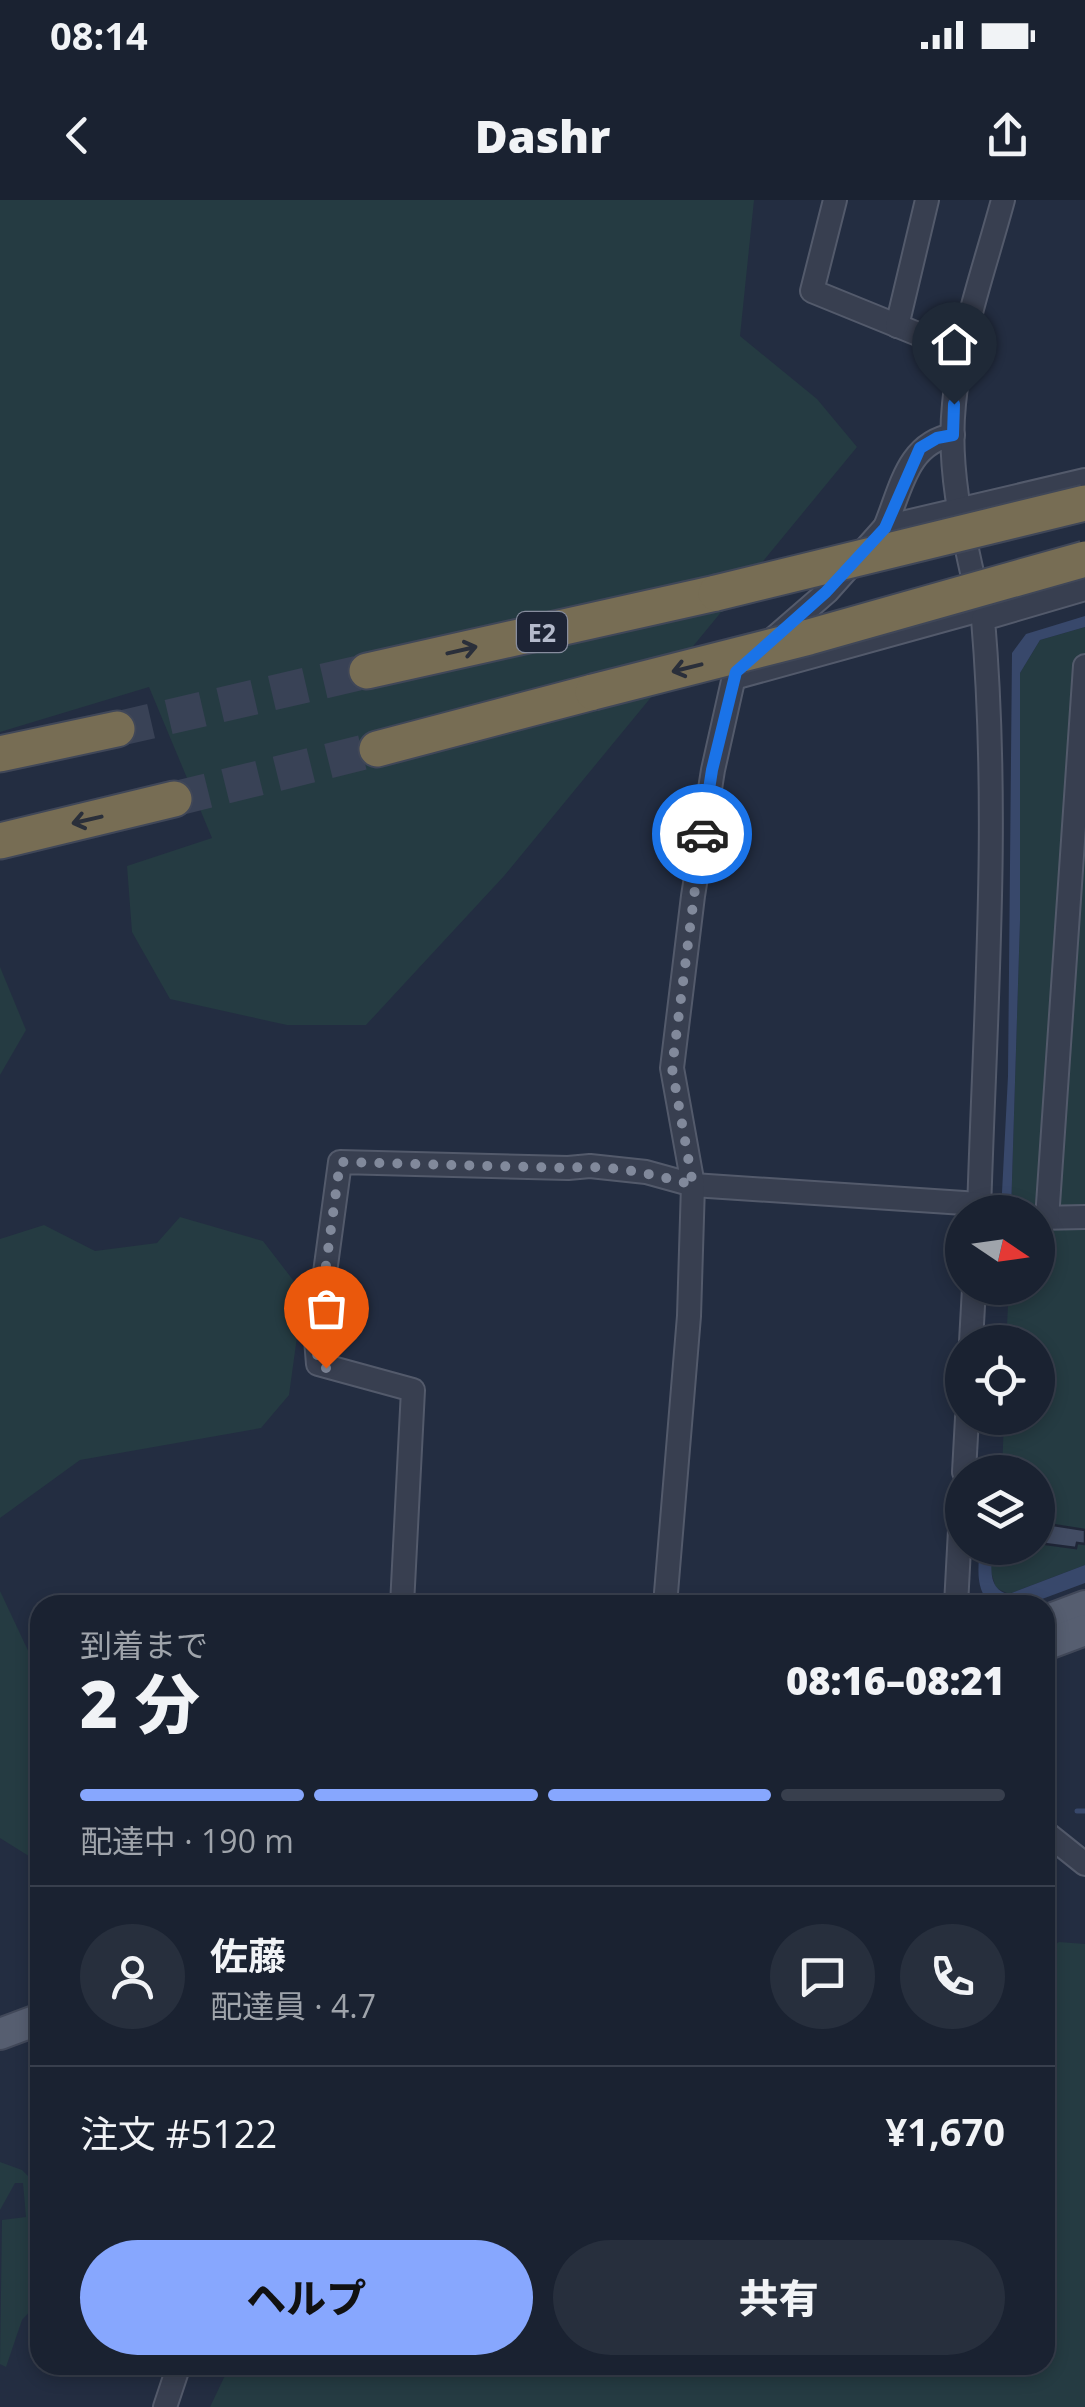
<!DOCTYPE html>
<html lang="ja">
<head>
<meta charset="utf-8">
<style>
	body { margin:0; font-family:"Open Sans","Noto Sans JP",sans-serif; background:#272f3d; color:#f1f3f6; height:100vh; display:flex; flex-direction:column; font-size:38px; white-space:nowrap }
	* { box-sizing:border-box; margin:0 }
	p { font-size:32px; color:#9fa4ab }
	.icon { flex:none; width:55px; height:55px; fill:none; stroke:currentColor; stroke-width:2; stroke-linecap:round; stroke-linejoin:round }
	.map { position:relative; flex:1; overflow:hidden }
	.details { position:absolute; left:30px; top:1395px; width:1025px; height:780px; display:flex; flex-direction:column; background:#1a2231; border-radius:30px; box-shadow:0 5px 15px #0003,0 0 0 2px #383f4d }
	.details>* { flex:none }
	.needle { width:65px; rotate:103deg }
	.buttons { position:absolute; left:945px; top:995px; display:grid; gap:20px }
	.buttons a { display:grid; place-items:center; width:110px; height:110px; border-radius:50%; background:#1a2231; box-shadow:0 5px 15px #0003,0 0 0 2px #383f4d; font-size:50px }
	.pin { position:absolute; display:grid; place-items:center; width:85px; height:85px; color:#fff; margin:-102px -42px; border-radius:50% 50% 50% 0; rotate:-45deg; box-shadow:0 0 10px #0007 }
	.pin .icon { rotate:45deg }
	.courier { position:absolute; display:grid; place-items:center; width:100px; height:100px; margin:-50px; border:8px solid #1a73e8; border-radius:50%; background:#fff; color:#222; box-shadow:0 2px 12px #0007 }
	.head em { font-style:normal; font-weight:800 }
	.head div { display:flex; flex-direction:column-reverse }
	.head { display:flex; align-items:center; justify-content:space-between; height:170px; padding:0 50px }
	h1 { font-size:65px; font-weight:800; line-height:75px }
	.bar { display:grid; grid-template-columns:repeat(4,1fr); gap:15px 10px; align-content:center; height:120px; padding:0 50px }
	.bar i { height:12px; border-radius:8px; background:#383f4d }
	.bar .active { background:#87a7fe }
	.bar p { grid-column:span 4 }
	.line { display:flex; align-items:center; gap:25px; padding:0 50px; border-top:2px solid #383f4d }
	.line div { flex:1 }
	.round { display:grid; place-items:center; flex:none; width:105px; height:105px; border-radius:52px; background:#272f3d }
	.primary-button { display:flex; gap:20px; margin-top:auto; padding:20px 50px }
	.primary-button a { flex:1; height:115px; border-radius:60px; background:#87a7fe; color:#111; font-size:40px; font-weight:800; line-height:115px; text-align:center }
	.primary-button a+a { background:#272f3d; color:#f1f3f6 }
	.status { display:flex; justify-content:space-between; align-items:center; height:70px; padding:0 50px; background:#1a2231; direction:ltr }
	.status svg { height:28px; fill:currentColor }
	header { display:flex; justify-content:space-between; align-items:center; height:130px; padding:0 50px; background:#1a2231; font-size:45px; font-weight:800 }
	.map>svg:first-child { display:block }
	.green { fill:#253b42 }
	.water { fill:#38486b }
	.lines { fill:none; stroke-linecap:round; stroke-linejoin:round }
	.stream { stroke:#38486b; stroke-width:5 }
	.building { fill:#424c63; stroke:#1f2637; stroke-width:2.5 }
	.highway-tunnel { stroke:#394256; stroke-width:35; stroke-dasharray:35 18; stroke-linecap:butt }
	.minor-casing { stroke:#535a6b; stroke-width:26 }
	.major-casing { stroke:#414859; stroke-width:34 }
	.highway-casing { stroke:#404758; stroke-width:39 }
	.minor { stroke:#383f50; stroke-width:22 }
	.major { stroke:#565e70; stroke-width:30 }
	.highway { stroke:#776d54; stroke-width:35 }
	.highway-bridge-casing { stroke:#404758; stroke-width:39; stroke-linecap:butt }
	.highway-bridge { stroke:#776d54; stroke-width:35 }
	.oneway { stroke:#2a2f3a }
	.done { stroke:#81899b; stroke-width:10; stroke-dasharray:0 18 }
	.route { stroke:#1a73e8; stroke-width:12 }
	.labels { text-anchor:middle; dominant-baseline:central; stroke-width:10; stroke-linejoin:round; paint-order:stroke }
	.shield { fill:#1d2435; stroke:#878d9e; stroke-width:2.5 }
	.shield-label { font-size:25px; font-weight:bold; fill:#b4bacb }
</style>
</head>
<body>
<div class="status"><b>08:14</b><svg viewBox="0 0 49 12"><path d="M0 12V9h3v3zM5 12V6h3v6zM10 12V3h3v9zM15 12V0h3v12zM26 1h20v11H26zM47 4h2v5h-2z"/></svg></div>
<header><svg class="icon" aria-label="back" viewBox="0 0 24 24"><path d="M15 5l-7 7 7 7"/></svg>Dashr<svg class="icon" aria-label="share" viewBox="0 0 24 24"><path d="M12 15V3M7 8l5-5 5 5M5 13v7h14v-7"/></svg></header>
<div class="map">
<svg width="1085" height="2207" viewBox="0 0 1085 2207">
	<rect width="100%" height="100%" fill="#232d41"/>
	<g class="green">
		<path d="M 0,0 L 754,0 L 740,136 L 817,199 L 857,247 L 504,676 L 366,825 L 287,825 L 170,799 L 132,732 L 127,666 L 212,638 L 149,487 L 0,532 Z"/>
		<path d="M 1085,427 L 1085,1365 L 1009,1394 L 996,1388 L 990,1369 L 993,1348 L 1038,1348 L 1038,1272 L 1002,1272 L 1004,1218 L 1038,1218 L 1038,1142 L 1006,1142 L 1009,1088 L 1038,1088 L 1038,1012 L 1011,1012 L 1020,720 L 1020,473 L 1040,440 Z"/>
		<path d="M 0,767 L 26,830 L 0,875 Z"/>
		<path d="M 180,1017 L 263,1041 L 303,1093 L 289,1195 L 261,1228 L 80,1260 L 0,1318 L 0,1039 L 44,1025 L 95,1051 L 157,1043 Z"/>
		<path d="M 0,1391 L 40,1476 L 40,1663 L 0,1638 Z"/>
		<path d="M 1059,1742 L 1085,1744 L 1085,2207 L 210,2207 L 230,2165 L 1045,2165 L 1045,1750 Z"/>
		<path d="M 0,1962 L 22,1970 L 40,1988 L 40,2100 L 22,2120 L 6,2167 L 0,2164 L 2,2020 L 26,2017 L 23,1983 L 15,1983 L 0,2010 Z"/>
	</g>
	<g class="water">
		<path d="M 1085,416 L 1085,427 L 1040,440 L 1020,473 L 1020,720 L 1011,1012 L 1001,1012 L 1008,876 L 1012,453 L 1026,434 Z"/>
		<path d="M 980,1348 L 993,1348 C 991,1365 987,1390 1009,1394 L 1085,1365 L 1085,1383 L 1026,1405 L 992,1405 C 975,1391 978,1368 980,1348 Z"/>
	</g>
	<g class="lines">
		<path class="stream" d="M 1077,1611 L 1085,1611"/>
	</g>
	<path class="building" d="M 1047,1324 L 1085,1330 L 1085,1344 L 1077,1343 L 1076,1348 L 1045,1344 Z"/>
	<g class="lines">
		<g class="highway-tunnel">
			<path d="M 117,529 L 367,471"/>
			<path d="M 174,599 L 377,549"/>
		</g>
		<g class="minor-casing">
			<g id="minor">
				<path d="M 835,0 L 812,91 L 962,152"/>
				<path d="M 897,126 L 927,0"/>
				<path d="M 885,327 C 901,289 907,243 953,235"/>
				<path d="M 979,403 C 964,337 947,272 954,204 C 960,135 985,67 1003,0"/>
				<path d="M 734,478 L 980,410"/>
				<path d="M 979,1012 C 985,814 1000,618 983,419 L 1085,389"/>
				<path d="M 1038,1018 L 1085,1017"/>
				<path d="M 1047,1019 L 1085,466"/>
				<path d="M 971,1142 L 974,1088"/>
				<path d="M 964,1272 L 967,1218"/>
				<path d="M 402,1405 L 413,1190 L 318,1164 L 316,1139 L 340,962 L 568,968 L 590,966 L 646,972 L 693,985 L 979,1004"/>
				<path d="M 665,1405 L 689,1116 L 693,985 L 672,868 L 693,696 L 713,570 L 735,472 L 827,392 L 885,327 L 1085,280"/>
				<path d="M 956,1405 L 962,1292"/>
				<path d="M 1045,1632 L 1085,1664"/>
				<path d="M 165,2207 L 179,2165"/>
			</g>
		</g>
		<g class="major-casing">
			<g id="major">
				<path d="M 1045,1421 L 1085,1406"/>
				<path d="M 1045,1445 L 1085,1430"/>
				<path d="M 0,1834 L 40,1819"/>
			</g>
		</g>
		<g class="highway-casing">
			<g id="highway">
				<path d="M 367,471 L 716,393"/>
				<path d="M 377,549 L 593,492"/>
				<path d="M 0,554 L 117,529"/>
				<path d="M 0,641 L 174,599"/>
			</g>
		</g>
		<use href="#minor" class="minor"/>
		<use href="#major" class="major"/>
		<use href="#highway" class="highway"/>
		<g class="highway-bridge-casing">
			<g id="highway-bridge">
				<path d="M 716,393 L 1085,303"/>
				<path d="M 593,492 L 809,437 L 1085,359"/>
			</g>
		</g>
		<use href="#highway-bridge" class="highway-bridge"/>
	</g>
	<defs><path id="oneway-shaft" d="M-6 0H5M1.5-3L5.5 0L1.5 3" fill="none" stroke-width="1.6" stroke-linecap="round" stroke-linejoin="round" transform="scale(2.5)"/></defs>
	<g class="oneway">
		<use href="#oneway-shaft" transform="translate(462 450) rotate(-13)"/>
		<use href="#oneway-shaft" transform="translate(687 468) rotate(166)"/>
		<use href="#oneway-shaft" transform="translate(87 620) rotate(167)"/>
	</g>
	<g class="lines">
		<path class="done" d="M 326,1168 L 318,1164 L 316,1139 L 340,962 L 568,968 C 611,964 652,974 693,985 L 672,868 L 702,634"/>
		<path class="route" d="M 702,634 L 712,570 L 736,472 L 826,392 L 885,328 L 920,248 L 937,238 L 953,235 L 954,204"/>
	</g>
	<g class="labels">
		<rect class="shield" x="517" y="412" width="50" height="40" rx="8"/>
		<g class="shield-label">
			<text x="542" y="432">E2</text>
		</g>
	</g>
</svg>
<div class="buttons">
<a><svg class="needle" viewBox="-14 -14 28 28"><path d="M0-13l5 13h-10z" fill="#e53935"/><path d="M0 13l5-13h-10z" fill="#9fa4ab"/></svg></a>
<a><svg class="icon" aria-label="locate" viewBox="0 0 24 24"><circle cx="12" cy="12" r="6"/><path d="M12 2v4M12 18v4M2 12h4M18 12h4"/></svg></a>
<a><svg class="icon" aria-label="layers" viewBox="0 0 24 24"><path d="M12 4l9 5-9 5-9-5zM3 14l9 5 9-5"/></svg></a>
</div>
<div class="pin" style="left:326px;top:1168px;background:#ea580c"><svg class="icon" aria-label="bag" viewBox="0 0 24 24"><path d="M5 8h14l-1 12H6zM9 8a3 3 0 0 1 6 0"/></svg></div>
<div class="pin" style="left:954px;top:204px;background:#1f2937"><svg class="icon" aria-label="home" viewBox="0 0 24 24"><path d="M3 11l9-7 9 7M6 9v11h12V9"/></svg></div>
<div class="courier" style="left:702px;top:634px"><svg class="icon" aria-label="car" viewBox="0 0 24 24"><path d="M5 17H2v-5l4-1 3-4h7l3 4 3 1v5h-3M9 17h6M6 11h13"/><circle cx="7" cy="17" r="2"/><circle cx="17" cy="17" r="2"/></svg></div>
<section class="details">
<div class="head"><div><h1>2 分</h1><p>到着まで</p></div><em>08:16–08:21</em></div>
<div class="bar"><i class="active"></i><i class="active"></i><i class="active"></i><i></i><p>配達中 · 190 m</p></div>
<div class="line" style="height:180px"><a class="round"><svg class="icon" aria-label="person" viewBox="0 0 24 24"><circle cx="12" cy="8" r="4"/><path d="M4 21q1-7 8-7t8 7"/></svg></a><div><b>佐藤</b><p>配達員 · 4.7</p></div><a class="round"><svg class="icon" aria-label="chat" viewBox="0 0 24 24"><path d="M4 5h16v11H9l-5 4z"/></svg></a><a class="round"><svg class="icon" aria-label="phone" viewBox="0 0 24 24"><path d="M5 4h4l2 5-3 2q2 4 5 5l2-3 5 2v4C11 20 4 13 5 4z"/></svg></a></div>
<div class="line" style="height:130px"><div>注文 #5122</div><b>¥1,670</b></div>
<div class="primary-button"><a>ヘルプ</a><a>共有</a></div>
</section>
</div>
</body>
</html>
